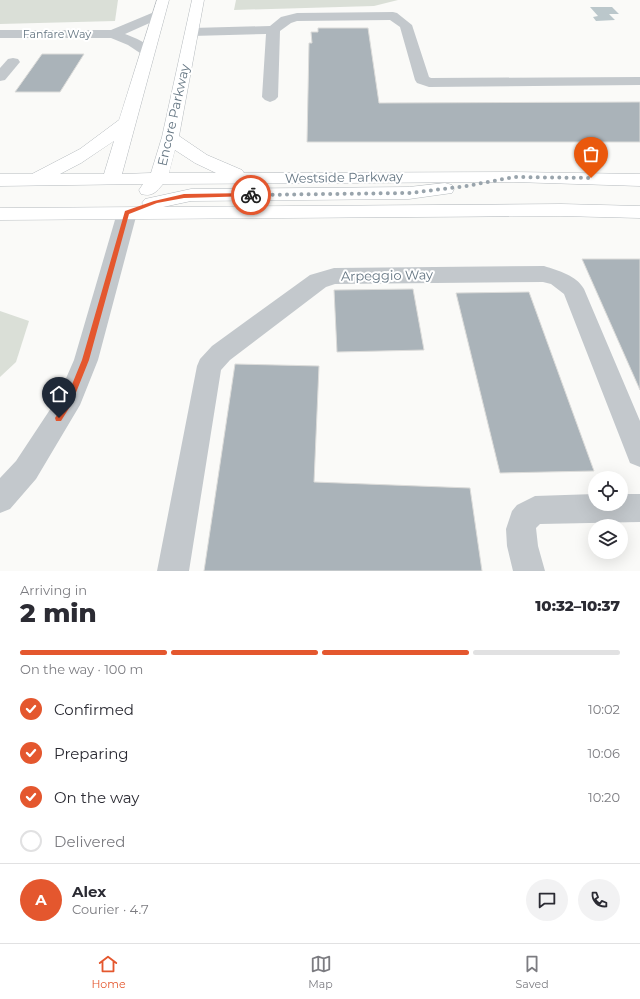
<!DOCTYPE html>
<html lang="en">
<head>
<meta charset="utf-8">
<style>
	body { margin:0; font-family:Montserrat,sans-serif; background:#f2f2f3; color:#2b2b33; height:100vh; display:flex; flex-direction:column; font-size:15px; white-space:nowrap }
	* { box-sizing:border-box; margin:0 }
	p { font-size:13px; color:#7c7c81 }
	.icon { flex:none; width:22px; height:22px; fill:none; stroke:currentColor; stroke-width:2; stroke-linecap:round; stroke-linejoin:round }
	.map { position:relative; height:571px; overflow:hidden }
	.panel { display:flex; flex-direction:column; background:#fff; flex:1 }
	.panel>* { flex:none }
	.buttons { position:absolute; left:588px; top:471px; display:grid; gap:8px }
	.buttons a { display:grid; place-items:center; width:40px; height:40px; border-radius:50%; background:#fff; box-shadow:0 4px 16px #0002; font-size:20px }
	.pin { position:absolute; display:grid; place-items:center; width:34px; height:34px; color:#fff; margin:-41px -17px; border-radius:50% 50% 50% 0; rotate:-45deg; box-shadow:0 0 4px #0007 }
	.pin .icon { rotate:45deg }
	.courier { position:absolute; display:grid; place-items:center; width:40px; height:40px; margin:-20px; border:3px solid #e4572e; border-radius:50%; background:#fff; color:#222; box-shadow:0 1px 5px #0007 }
	.summary em { font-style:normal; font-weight:800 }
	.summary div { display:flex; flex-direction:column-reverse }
	.summary { display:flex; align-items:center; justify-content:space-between; height:68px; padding:0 20px }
	h1 { font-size:26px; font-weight:800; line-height:30px }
	.bar { display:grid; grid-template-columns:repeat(4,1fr); gap:6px 4px; align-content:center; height:48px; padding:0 20px }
	.bar i { height:5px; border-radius:3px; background:#e1e1e2 }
	.bar .current { background:#e4572e }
	.bar p { grid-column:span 4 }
	.line { display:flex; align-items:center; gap:10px; padding:0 20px; border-top:1px solid #e1e1e2 }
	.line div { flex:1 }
	.round { display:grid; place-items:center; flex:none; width:42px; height:42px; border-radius:21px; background:#f2f2f3 }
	ol { padding:0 20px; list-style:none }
	li { display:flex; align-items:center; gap:12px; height:44px }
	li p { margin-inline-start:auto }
	li .icon { padding:4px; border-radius:50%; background:#e4572e; color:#fff; stroke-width:4 }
	li:last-child { color:#7c7c81 }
	li i { width:22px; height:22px; border:2px solid #e1e1e2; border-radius:50% }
	.dock { display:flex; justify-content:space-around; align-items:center; height:56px; border-top:1px solid #e1e1e2; background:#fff; font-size:11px; color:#7c7c81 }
	.dock a { display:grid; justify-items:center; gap:2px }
	.dock .current { color:#e4572e }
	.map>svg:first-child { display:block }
	.green { fill:#dadfd7 }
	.water { fill:#bbc7cb }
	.building { fill:#aab3b9; stroke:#dcdcda }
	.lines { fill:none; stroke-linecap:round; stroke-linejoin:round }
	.major-casing { stroke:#b5babe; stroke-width:1 }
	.minor { fill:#c3c8cc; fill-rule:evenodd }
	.major { fill:#fff; fill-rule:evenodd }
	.route { fill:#e4572e }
	.done { stroke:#99a4ac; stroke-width:4; stroke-dasharray:0 7.2 }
	.labels { text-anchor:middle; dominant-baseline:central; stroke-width:4; stroke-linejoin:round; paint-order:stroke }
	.far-street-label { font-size:11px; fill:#657683; stroke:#fff }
	.street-label { font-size:13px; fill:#657683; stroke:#fff }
</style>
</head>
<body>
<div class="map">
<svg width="640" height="571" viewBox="0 0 640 571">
	<rect width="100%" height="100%" fill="#fafaf8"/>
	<g class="green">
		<path d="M 0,0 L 118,0 L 115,21 L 0,24 Z"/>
		<path d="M 236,0 L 398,0 L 374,6 L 234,10 Z"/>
		<path d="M 0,311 L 29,321 L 16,362 L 0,377 Z"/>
	</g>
	<path class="water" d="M 590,7 L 612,7 L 619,14 L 609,14 L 615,20 L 596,21 L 593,17 L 598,16 Z"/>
	<g class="building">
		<path d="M 318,28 L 368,28 L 379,103 L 640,102 L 640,142 L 307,142 L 309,43 L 312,43 L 311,32 L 318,32 Z"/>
		<path d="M 42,54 L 84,54 L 60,92 L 15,92 Z"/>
		<path d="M 582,259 L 640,259 L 640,390 Z"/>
		<path d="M 413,289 L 424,350 L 337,352 L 334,290 Z"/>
		<path d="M 529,292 L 594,471 L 500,473 L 456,293 Z"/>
		<path d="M 235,364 L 319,366 L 314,482 L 470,488 L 482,571 L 204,571 Z"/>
	</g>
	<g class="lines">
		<g class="major-casing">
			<g id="major">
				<path d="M 157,0 L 169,0 L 122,174 L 151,173 L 162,137 L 192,0 L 204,0 L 179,136 L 207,155 L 242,170 L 244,173 L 514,172 L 640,174 L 640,186 L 514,182 L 163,184 C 156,192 153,197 141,194 L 139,190 L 143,184 L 0,186 L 0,174 L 32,174 L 80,149 L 119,120 ZM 114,141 L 104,174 L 60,174 L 81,163 ZM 175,150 L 195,163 L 216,173 L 169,173 Z"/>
				<path d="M 445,183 L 452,185 L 454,189 L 452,193 L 409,199 L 191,201 L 163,207 L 561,204 L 640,206 L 640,218 L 561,216 L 0,220 L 0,208 L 145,207 L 142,203 L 145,199 L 191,189 L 409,187 Z"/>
			</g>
		</g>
		<g class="minor">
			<path d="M 159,10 L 163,11 L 165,14 L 163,17 L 125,34 C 135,38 149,43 155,52 L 153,55 L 148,56 L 143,55 L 128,45 L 111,38 L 0,38 L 0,30 L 111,30 Z"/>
			<path d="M 393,12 L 397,13 L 412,25 L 429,77 L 431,78 L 640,77 L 640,85 L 429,87 L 417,83 L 415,80 L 400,27 L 390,20 L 297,21 L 291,23 L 280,31 L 278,97 L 275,100 L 270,102 L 265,100 L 262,97 L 266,34 L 192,36 L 187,35 L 185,32 L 187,29 L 192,28 L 270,26 L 281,17 L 297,13 Z"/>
			<path d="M 13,58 L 18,59 L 20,62 L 5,80 L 0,81 L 0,68 L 8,59 Z"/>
			<path d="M 127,207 L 134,209 L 137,213 L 98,360 L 80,405 L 36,479 L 10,509 L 0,513 L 0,478 L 16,461 L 57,399 L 74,360 L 117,213 L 120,209 Z"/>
			<path d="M 544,266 C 559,271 576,275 584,289 L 640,421 L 640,467 L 630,463 L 564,294 L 551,284 L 543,282 L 335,284 L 326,287 L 230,360 L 221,370 L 189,571 L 157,571 L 197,366 L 200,359 L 212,346 L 310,275 L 334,268 Z"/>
			<path d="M 595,494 L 595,504 L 621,504 L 621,494 L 640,494 L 640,522 L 540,524 L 536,528 L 538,546 L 545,571 L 513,571 L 507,546 L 506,529 L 512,511 L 517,505 L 535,496 Z"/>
		</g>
		<use href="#major" class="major"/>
	</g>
	<path class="route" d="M 251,193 L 254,195 L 253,196 L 184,198 L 157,203 L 129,214 L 89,360 L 71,405 L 61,421 L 56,421 L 55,418 L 64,404 L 82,360 L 125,211 L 154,201 L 184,194 Z"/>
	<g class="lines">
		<path class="done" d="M 251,195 L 410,193 L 467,186 L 514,177 L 591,178"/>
	</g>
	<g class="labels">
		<g class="far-street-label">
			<text x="57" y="34">Fanfare Way</text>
		</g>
		<g class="street-label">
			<text transform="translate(173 115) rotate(-77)">Encore Parkway</text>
			<text transform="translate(344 177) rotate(-1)">Westside Parkway</text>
			<text transform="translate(387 275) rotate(-1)">Arpeggio Way</text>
		</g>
	</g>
</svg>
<div class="buttons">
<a><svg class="icon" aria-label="locate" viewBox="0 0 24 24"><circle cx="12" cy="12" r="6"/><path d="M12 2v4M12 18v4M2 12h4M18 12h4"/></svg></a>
<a><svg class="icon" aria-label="layers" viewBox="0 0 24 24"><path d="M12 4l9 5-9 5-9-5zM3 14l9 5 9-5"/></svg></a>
</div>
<div class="pin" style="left:591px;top:178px;background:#ea580c"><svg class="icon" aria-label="bag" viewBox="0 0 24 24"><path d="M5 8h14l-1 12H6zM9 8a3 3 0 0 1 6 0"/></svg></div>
<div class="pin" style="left:59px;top:418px;background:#1f2937"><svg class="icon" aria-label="home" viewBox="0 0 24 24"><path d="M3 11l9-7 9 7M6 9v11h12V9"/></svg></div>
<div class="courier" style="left:251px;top:195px"><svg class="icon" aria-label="bike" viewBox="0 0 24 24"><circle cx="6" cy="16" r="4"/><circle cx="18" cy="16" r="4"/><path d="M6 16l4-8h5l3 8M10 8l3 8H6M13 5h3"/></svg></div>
</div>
<section class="panel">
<div class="summary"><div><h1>2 min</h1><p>Arriving in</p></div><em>10:32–10:37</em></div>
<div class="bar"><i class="current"></i><i class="current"></i><i class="current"></i><i></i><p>On the way · 100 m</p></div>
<ol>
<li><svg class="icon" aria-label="check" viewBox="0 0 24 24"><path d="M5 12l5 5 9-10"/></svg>Confirmed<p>10:02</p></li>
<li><svg class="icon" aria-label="check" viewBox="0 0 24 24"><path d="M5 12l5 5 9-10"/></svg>Preparing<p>10:06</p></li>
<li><svg class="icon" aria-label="check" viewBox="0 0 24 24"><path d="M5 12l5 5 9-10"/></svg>On the way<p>10:20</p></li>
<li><i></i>Delivered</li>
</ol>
<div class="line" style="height:72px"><b class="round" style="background:#e4572e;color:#fff">A</b><div><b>Alex</b><p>Courier · 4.7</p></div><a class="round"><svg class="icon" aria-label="chat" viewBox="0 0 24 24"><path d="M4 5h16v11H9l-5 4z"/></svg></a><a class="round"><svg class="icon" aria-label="phone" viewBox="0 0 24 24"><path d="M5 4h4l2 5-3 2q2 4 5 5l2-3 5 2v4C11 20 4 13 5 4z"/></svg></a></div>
</section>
<nav class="dock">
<a class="current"><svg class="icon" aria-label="home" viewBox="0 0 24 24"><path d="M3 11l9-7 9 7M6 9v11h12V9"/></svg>Home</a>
<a><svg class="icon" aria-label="map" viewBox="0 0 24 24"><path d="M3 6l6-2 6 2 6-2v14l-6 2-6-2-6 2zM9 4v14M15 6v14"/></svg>Map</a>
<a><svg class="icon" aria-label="saved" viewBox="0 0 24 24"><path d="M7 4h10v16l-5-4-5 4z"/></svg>Saved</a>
</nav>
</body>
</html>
